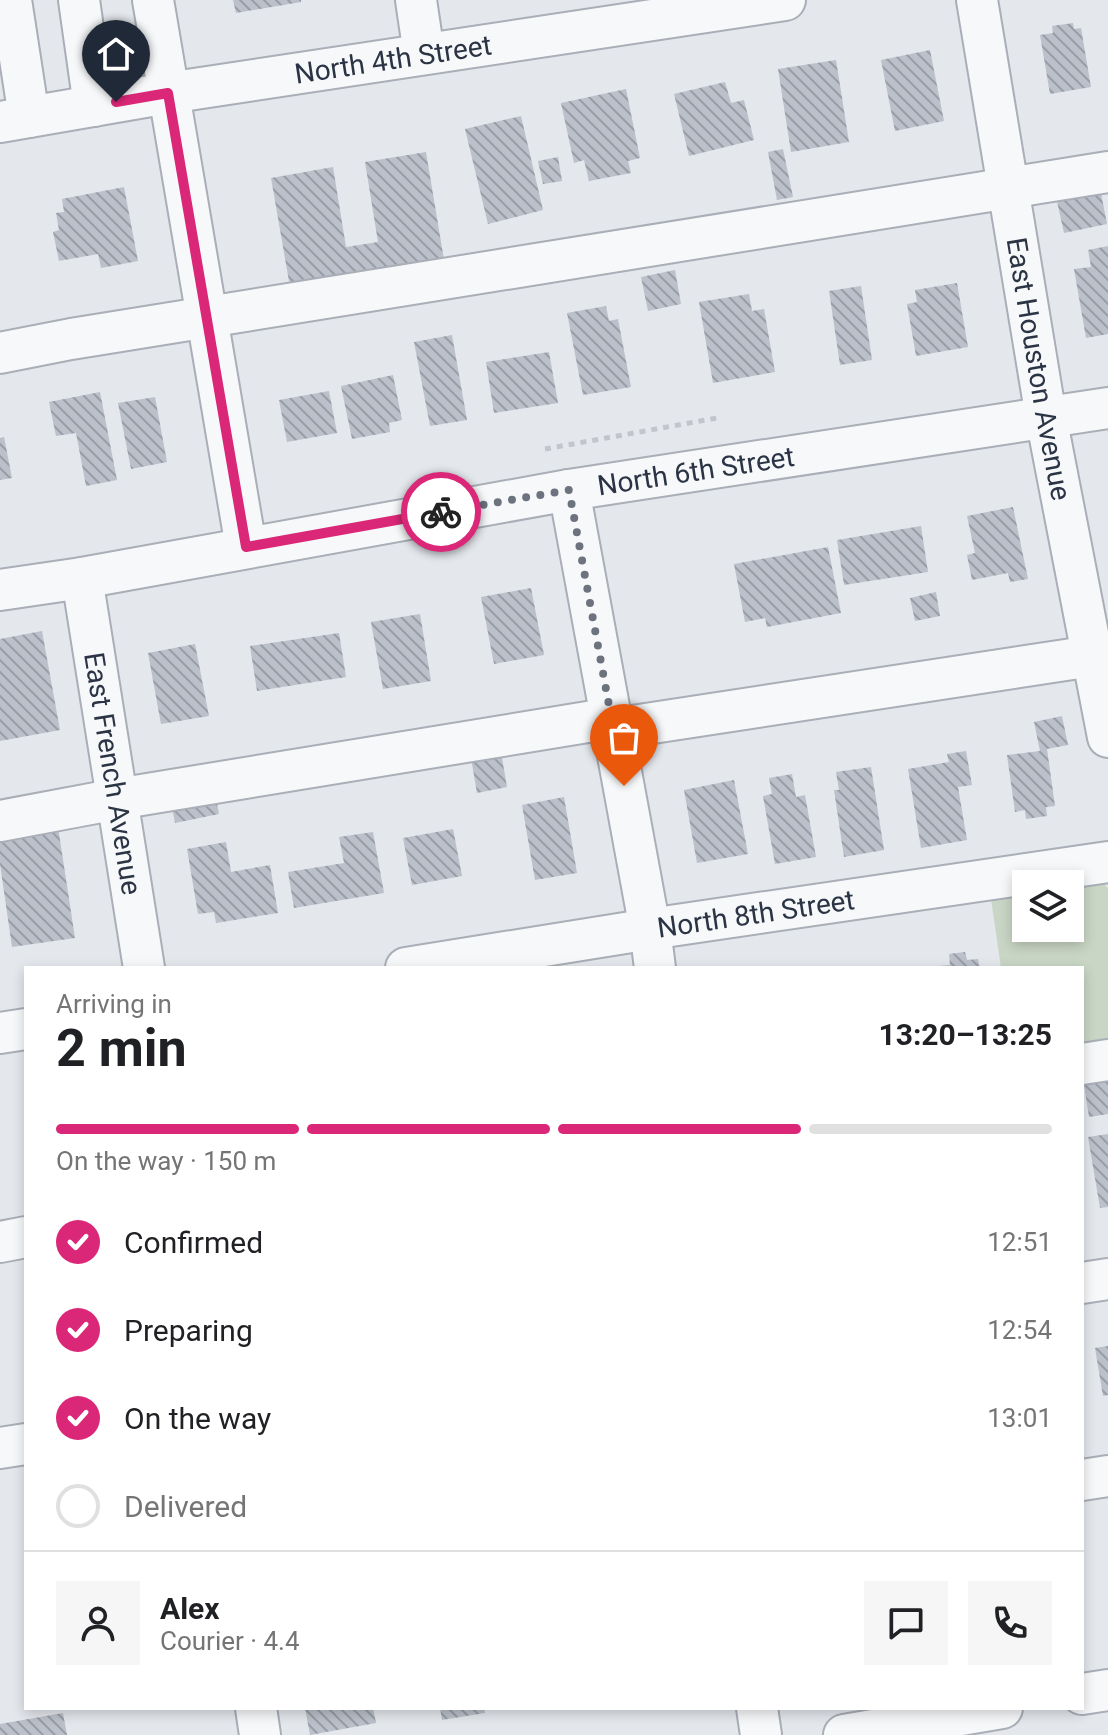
<!DOCTYPE html>
<html lang="en">
<head>
<meta charset="utf-8">
<style>
	body { margin:0; font-family:Roboto,sans-serif; background:#f6f6f6; color:#202124; height:100vh; display:flex; flex-direction:column; font-size:30px; white-space:nowrap }
	* { box-sizing:border-box; margin:0 }
	p { font-size:26px; color:#757577 }
	.icon { flex:none; width:44px; height:44px; fill:none; stroke:currentColor; stroke-width:2; stroke-linecap:round; stroke-linejoin:round }
	.map { position:relative; flex:1; overflow:hidden }
	.side { position:absolute; left:24px; top:966px; width:1060px; height:744px; display:flex; flex-direction:column; background:#fff; border-radius:0px; box-shadow:0 4px 12px #0003 }
	.side>* { flex:none }
	.tools { position:absolute; left:1012px; top:870px; display:grid; gap:16px }
	.tools a { display:grid; place-items:center; width:72px; height:72px; border-radius:0px; background:#fff; box-shadow:0 4px 12px #0003; font-size:40px }
	.pin { position:absolute; display:grid; place-items:center; width:68px; height:68px; color:#fff; margin:-82px -34px; border-radius:50% 50% 50% 0; rotate:-45deg; box-shadow:0 0 8px #0007 }
	.pin .icon { rotate:45deg }
	.courier { position:absolute; display:grid; place-items:center; width:80px; height:80px; margin:-40px; border:6px solid #db2777; border-radius:50%; background:#fff; color:#222; box-shadow:0 2px 10px #0007 }
	.overview em { font-style:normal; font-weight:700 }
	.overview div { display:flex; flex-direction:column-reverse }
	.overview { display:flex; align-items:center; justify-content:space-between; height:136px; padding:0 32px }
	h1 { font-size:52px; font-weight:700; line-height:60px }
	.bar { display:grid; grid-template-columns:repeat(4,1fr); gap:12px 8px; align-content:center; height:96px; padding:0 32px }
	.bar i { height:10px; border-radius:6px; background:#e0e0e0 }
	.bar .selected { background:#db2777 }
	.bar p { grid-column:span 4 }
	.line { display:flex; align-items:center; gap:20px; padding:0 32px; border-top:2px solid #e0e0e0 }
	.line div { flex:1 }
	.round { display:grid; place-items:center; flex:none; width:84px; height:84px; border-radius:0px; background:#f6f6f6 }
	ol { padding:0 32px; list-style:none }
	li { display:flex; align-items:center; gap:24px; height:88px }
	li p { margin-inline-start:auto }
	li .icon { padding:8px; border-radius:50%; background:#db2777; color:#fff; stroke-width:4 }
	li:last-child { color:#757577 }
	li i { width:44px; height:44px; border:4px solid #e0e0e0; border-radius:50% }
	.map>svg:first-child { display:block }
	.grass { fill:#c9d6c5 }
	.building { fill:url(#building-back-hatch) }
	.lines { fill:none; stroke-linecap:round; stroke-linejoin:round }
	.minor-casing { stroke:#a9aeb7; stroke-width:44 }
	.path { stroke:#c2c5cb; stroke-width:5; stroke-dasharray:6 6; stroke-linecap:butt }
	.minor { stroke:#f7f8fa; stroke-width:40 }
	.done { stroke:#6c737f; stroke-width:8; stroke-dasharray:0 14.4 }
	.route { stroke:#db2777; stroke-width:10 }
	.labels { text-anchor:middle; dominant-baseline:central; stroke-width:6; stroke-linejoin:round; paint-order:stroke }
	.street-label { font-size:28px; fill:#2b3445; stroke:#f4f6f9 }
</style>
</head>
<body>
<div class="map">
<svg width="1108" height="1735" viewBox="0 0 1108 1735">
	<defs>
		<pattern id="building-back-hatch" width="6" height="6" patternUnits="userSpaceOnUse" patternTransform="scale(2)"><rect width="6" height="6" fill="#bbc0ca"/><path d="M-1 5l2 2M0 0l6 6M5-1l2 2" fill="none" stroke="#989da6"/></pattern>
	</defs>
	<rect width="100%" height="100%" fill="#e4e7ec"/>
	<path class="grass" d="M 1102,882 L 1108,888 L 1108,1055 L 1082,1059 L 1082,968 L 1001,968 L 991,899 L 1026,894 L 1026,928 L 1070,928 L 1070,887 Z"/>
	<g class="building">
		<path d="M 233,0 L 301,0 L 301,2 L 236,13 Z"/>
		<path d="M 1073,23 L 1074,29 L 1081,28 L 1091,87 L 1050,94 L 1040,35 L 1053,33 L 1052,26 Z"/>
		<path d="M 930,50 L 944,121 L 895,131 L 881,60 Z"/>
		<path d="M 836,60 L 849,142 L 791,152 L 778,69 Z"/>
		<path d="M 725,82 L 731,103 L 744,100 L 754,140 L 689,156 L 674,94 Z"/>
		<path d="M 626,89 L 640,158 L 628,161 L 631,173 L 589,181 L 584,160 L 574,163 L 561,103 Z"/>
		<path d="M 521,116 L 543,210 L 488,224 L 465,129 Z"/>
		<path d="M 783,149 L 793,197 L 777,200 L 768,152 Z"/>
		<path d="M 426,152 L 444,260 L 290,287 L 271,178 L 333,167 L 346,247 L 378,242 L 365,162 Z"/>
		<path d="M 558,157 L 562,181 L 543,184 L 538,161 Z"/>
		<path d="M 124,187 L 138,261 L 101,268 L 98,254 L 59,261 L 53,232 L 59,230 L 56,213 L 64,212 L 62,199 Z"/>
		<path d="M 1100,188 L 1107,224 L 1064,233 L 1056,197 Z"/>
		<path d="M 1108,246 L 1108,334 L 1086,338 L 1074,269 L 1091,267 L 1088,250 Z"/>
		<path d="M 675,270 L 681,304 L 648,311 L 641,277 Z"/>
		<path d="M 957,283 L 968,347 L 916,356 L 907,304 L 917,302 L 915,290 Z"/>
		<path d="M 861,286 L 872,360 L 840,365 L 829,291 Z"/>
		<path d="M 749,294 L 752,311 L 764,309 L 775,372 L 713,383 L 699,302 Z"/>
		<path d="M 606,306 L 609,321 L 618,319 L 631,387 L 583,395 L 567,313 Z"/>
		<path d="M 452,335 L 467,420 L 430,426 L 414,342 Z"/>
		<path d="M 549,352 L 558,403 L 494,413 L 486,362 Z"/>
		<path d="M 393,375 L 402,420 L 389,423 L 390,432 L 352,439 L 341,386 Z"/>
		<path d="M 329,391 L 337,433 L 287,442 L 279,400 Z"/>
		<path d="M 100,392 L 117,480 L 86,486 L 76,433 L 56,436 L 49,402 Z"/>
		<path d="M 155,397 L 167,462 L 131,469 L 118,403 Z"/>
		<path d="M 4,437 L 12,478 L 0,480 L 0,438 Z"/>
		<path d="M 1013,507 L 1028,579 L 1010,582 L 1008,573 L 972,580 L 967,555 L 975,553 L 967,516 Z"/>
		<path d="M 921,526 L 928,572 L 844,585 L 837,540 Z"/>
		<path d="M 828,547 L 841,613 L 767,627 L 765,618 L 745,622 L 734,564 Z"/>
		<path d="M 531,588 L 544,655 L 494,664 L 481,597 Z"/>
		<path d="M 936,592 L 940,616 L 915,621 L 910,598 Z"/>
		<path d="M 420,614 L 431,681 L 383,689 L 371,622 Z"/>
		<path d="M 42,631 L 60,730 L 0,741 L 0,639 Z"/>
		<path d="M 339,633 L 346,677 L 257,691 L 250,646 Z"/>
		<path d="M 195,644 L 209,716 L 161,724 L 148,653 Z"/>
		<path d="M 1062,716 L 1068,745 L 1047,749 L 1055,806 L 1046,807 L 1047,816 L 1026,819 L 1025,810 L 1015,812 L 1007,755 L 1040,751 L 1034,722 Z"/>
		<path d="M 966,751 L 972,785 L 958,787 L 967,840 L 921,848 L 908,769 L 949,762 L 947,754 Z"/>
		<path d="M 501,752 L 507,787 L 477,793 L 471,758 Z"/>
		<path d="M 871,767 L 884,850 L 844,857 L 834,790 L 839,790 L 836,772 Z"/>
		<path d="M 792,774 L 796,797 L 805,795 L 816,857 L 775,864 L 763,796 L 772,794 L 769,778 Z"/>
		<path d="M 734,780 L 748,854 L 697,863 L 684,790 Z"/>
		<path d="M 214,788 L 219,814 L 175,823 L 170,797 Z"/>
		<path d="M 564,797 L 577,873 L 535,880 L 522,805 Z"/>
		<path d="M 58,827 L 75,938 L 12,947 L 0,864 L 0,835 Z"/>
		<path d="M 453,829 L 462,876 L 412,885 L 403,838 Z"/>
		<path d="M 373,832 L 384,893 L 294,908 L 288,872 L 344,863 L 339,837 Z"/>
		<path d="M 226,842 L 231,872 L 270,865 L 278,913 L 216,923 L 214,912 L 198,914 L 187,849 Z"/>
		<path d="M 965,952 L 967,960 L 978,959 L 980,968 L 940,968 L 940,966 L 950,965 L 949,954 Z"/>
		<path d="M 1108,1081 L 1108,1114 L 1089,1117 L 1084,1085 Z"/>
		<path d="M 1108,1134 L 1108,1207 L 1100,1208 L 1088,1137 Z"/>
		<path d="M 1108,1346 L 1108,1395 L 1103,1396 L 1095,1348 Z"/>
		<path d="M 305,1708 L 373,1708 L 376,1723 L 310,1735 Z"/>
		<path d="M 440,1708 L 484,1708 L 485,1713 L 442,1720 Z"/>
		<path d="M 63,1713 L 67,1735 L 0,1735 L 0,1724 Z"/>
	</g>
	<g class="lines">
		<g class="minor-casing">
			<g id="minor">
				<path d="M 11,0 L 29,117"/>
				<path d="M 79,0 L 94,106"/>
				<path d="M 153,0 L 246,547"/>
				<path d="M 416,0 L 424,54"/>
				<path id="s1" d="M 977,0 L 1046,417 L 1108,737"/>
				<path id="s2" d="M 0,122 L 168,93 L 785,0"/>
				<path d="M 0,353 L 71,339 L 1108,172"/>
				<path d="M 569,490 L 650,929 L 655,968"/>
				<path id="s3" d="M 82,578 L 144,968"/>
				<path id="s4" d="M 0,590 L 82,578 L 569,490 L 1108,408"/>
				<path d="M 613,729 L 1092,656"/>
				<path d="M 0,821 L 117,799 L 612,718"/>
				<path id="s5" d="M 406,968 L 650,929 L 1108,862"/>
				<path d="M 0,1033 L 26,1029"/>
				<path d="M 1082,1064 L 1108,1060"/>
				<path d="M 0,1242 L 26,1237"/>
				<path d="M 1082,1283 L 1108,1279"/>
				<path d="M 0,1448 L 26,1444"/>
				<path d="M 1082,1480 L 1108,1476"/>
				<path d="M 1082,1694 L 1108,1690"/>
				<path d="M 256,1708 L 260,1735"/>
				<path d="M 757,1708 L 761,1735"/>
				<path d="M 844,1735 L 1002,1708"/>
			</g>
		</g>
		<path class="path" d="M 545,449 L 717,418"/>
		<use href="#minor" class="minor"/>
	</g>
	<g class="lines">
		<path class="done" d="M 441,512 L 569,490 L 624,786"/>
		<path class="route" d="M 116,102 L 168,93 L 246,547 L 441,512"/>
	</g>
	<g class="labels">
		<g class="street-label">
			<text stroke="none"><textPath href="#s2" startOffset="398">North 4th Street</textPath></text>
			<text stroke="none"><textPath href="#s1" startOffset="374">East Houston Avenue</textPath></text>
			<text stroke="none"><textPath href="#s4" startOffset="706">North 6th Street</textPath></text>
			<text stroke="none"><textPath href="#s3" startOffset="198">East French Avenue</textPath></text>
			<text stroke="none"><textPath href="#s5" startOffset="354">North 8th Street</textPath></text>
		</g>
	</g>
</svg>
<div class="tools">
<a><svg class="icon" aria-label="layers" viewBox="0 0 24 24"><path d="M12 4l9 5-9 5-9-5zM3 14l9 5 9-5"/></svg></a>
</div>
<div class="pin" style="left:624px;top:786px;background:#ea580c"><svg class="icon" aria-label="bag" viewBox="0 0 24 24"><path d="M5 8h14l-1 12H6zM9 8a3 3 0 0 1 6 0"/></svg></div>
<div class="pin" style="left:116px;top:102px;background:#1f2937"><svg class="icon" aria-label="home" viewBox="0 0 24 24"><path d="M3 11l9-7 9 7M6 9v11h12V9"/></svg></div>
<div class="courier" style="left:441px;top:512px"><svg class="icon" aria-label="bike" viewBox="0 0 24 24"><circle cx="6" cy="16" r="4"/><circle cx="18" cy="16" r="4"/><path d="M6 16l4-8h5l3 8M10 8l3 8H6M13 5h3"/></svg></div>
<section class="side">
<div class="overview"><div><h1>2 min</h1><p>Arriving in</p></div><em>13:20–13:25</em></div>
<div class="bar"><i class="selected"></i><i class="selected"></i><i class="selected"></i><i></i><p>On the way · 150 m</p></div>
<ol>
<li><svg class="icon" aria-label="check" viewBox="0 0 24 24"><path d="M5 12l5 5 9-10"/></svg>Confirmed<p>12:51</p></li>
<li><svg class="icon" aria-label="check" viewBox="0 0 24 24"><path d="M5 12l5 5 9-10"/></svg>Preparing<p>12:54</p></li>
<li><svg class="icon" aria-label="check" viewBox="0 0 24 24"><path d="M5 12l5 5 9-10"/></svg>On the way<p>13:01</p></li>
<li><i></i>Delivered</li>
</ol>
<div class="line" style="height:144px"><a class="round"><svg class="icon" aria-label="person" viewBox="0 0 24 24"><circle cx="12" cy="8" r="4"/><path d="M4 21q1-7 8-7t8 7"/></svg></a><div><b>Alex</b><p>Courier · 4.4</p></div><a class="round"><svg class="icon" aria-label="chat" viewBox="0 0 24 24"><path d="M4 5h16v11H9l-5 4z"/></svg></a><a class="round"><svg class="icon" aria-label="phone" viewBox="0 0 24 24"><path d="M5 4h4l2 5-3 2q2 4 5 5l2-3 5 2v4C11 20 4 13 5 4z"/></svg></a></div>
</section>
</div>
</body>
</html>
